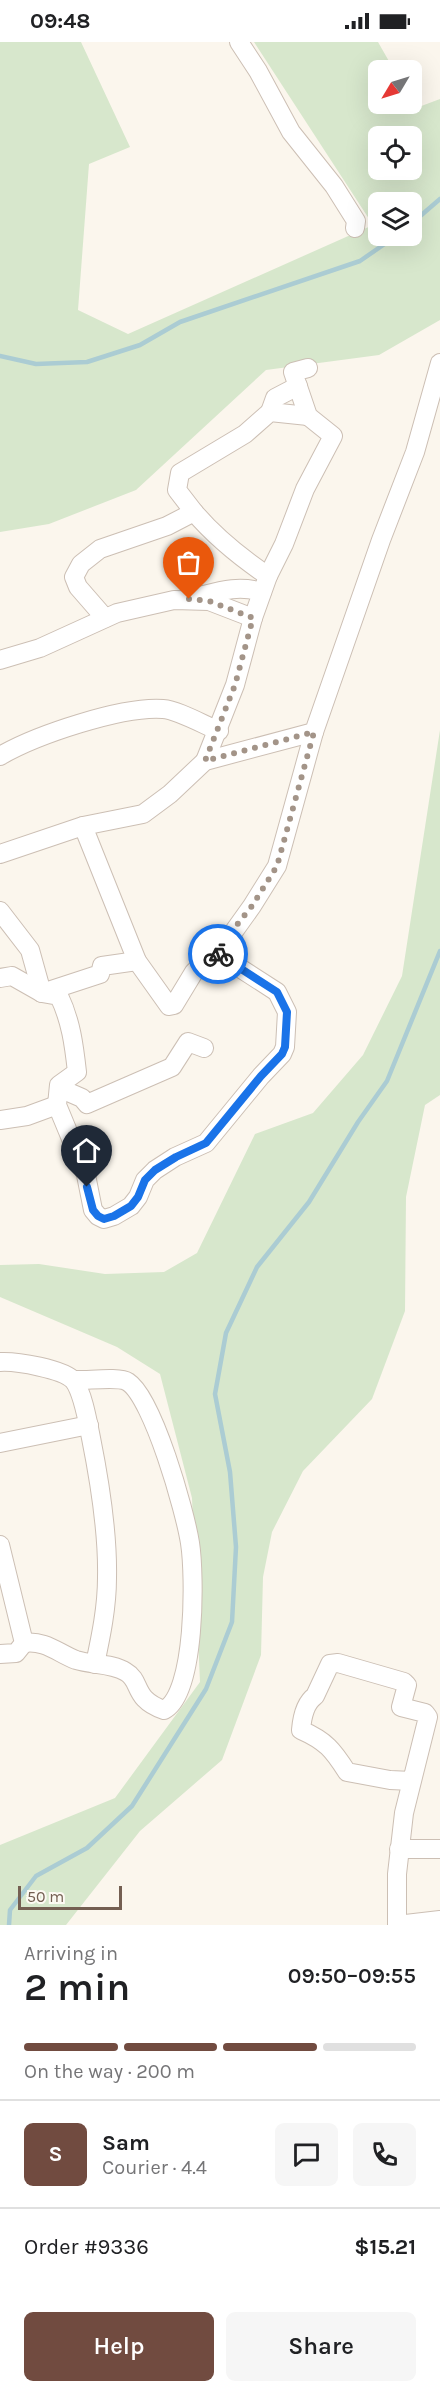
<!DOCTYPE html>
<html lang="en">
<head>
<meta charset="utf-8">
<style>
	body { margin:0; font-family:Karla,sans-serif; background:#f6f6f6; color:#202124; height:100vh; display:flex; flex-direction:column; font-size:22px; white-space:nowrap }
	* { box-sizing:border-box; margin:0 }
	p { font-size:20px; color:#757577 }
	.icon { flex:none; width:33px; height:33px; fill:none; stroke:currentColor; stroke-width:2; stroke-linecap:round; stroke-linejoin:round }
	.map { position:relative; height:1883px; overflow:hidden }
	.panel { display:flex; flex-direction:column; background:#fff; flex:1 }
	.panel>* { flex:none }
	.needle { width:39px; rotate:232deg }
	.fabs { position:absolute; left:368px; top:18px; display:grid; gap:12px }
	.fabs a { display:grid; place-items:center; width:54px; height:54px; border-radius:9px; background:#fff; box-shadow:0 6px 24px #0002; font-size:30px }
	.scale { position:absolute; left:18px; bottom:15px; width:104px; box-sizing:border-box; padding-left:6px; border:3px solid #745f52; border-top:0; font-size:16px; line-height:21px; white-space:nowrap; color:#745f52; -webkit-text-stroke:4px #fdfaf3; paint-order:stroke }
	.pin { position:absolute; display:grid; place-items:center; width:51px; height:51px; color:#fff; margin:-62px -26px; border-radius:50% 50% 50% 0; rotate:-45deg; box-shadow:0 0 6px #0007 }
	.pin .icon { rotate:45deg }
	.courier { position:absolute; display:grid; place-items:center; width:60px; height:60px; margin:-30px; border:4px solid #1a73e8; border-radius:50%; background:#fff; color:#222; box-shadow:0 2px 8px #0007 }
	.overview em { font-style:normal; font-weight:600 }
	.overview div { display:flex; flex-direction:column-reverse }
	.overview { display:flex; align-items:center; justify-content:space-between; height:102px; padding:0 24px }
	h1 { font-size:39px; font-weight:600; line-height:45px }
	.bar { display:grid; grid-template-columns:repeat(4,1fr); gap:9px 6px; align-content:center; height:72px; padding:0 24px }
	.bar i { height:8px; border-radius:4px; background:#e0e0e0 }
	.bar .selected { background:#714b40 }
	.bar p { grid-column:span 4 }
	.line { display:flex; align-items:center; gap:15px; padding:0 24px; border-top:2px solid #e0e0e0 }
	.line div { flex:1 }
	.round { display:grid; place-items:center; flex:none; width:63px; height:63px; border-radius:9px; background:#f6f6f6 }
	.primary-button { display:flex; gap:12px; margin-top:auto; padding:12px 24px }
	.primary-button a { flex:1; height:69px; border-radius:9px; background:#714b40; color:#fff; font-size:24px; font-weight:600; line-height:69px; text-align:center }
	.primary-button a+a { background:#f6f6f6; color:#202124 }
	.status { display:flex; justify-content:space-between; align-items:center; height:42px; padding:0 30px; background:#fff; direction:ltr }
	.status svg { height:16px; fill:currentColor }
	.map>svg:first-child { display:block }
	.green { fill:#d7e7cc; fill-rule:evenodd }
	.lines { fill:none; stroke-linecap:round; stroke-linejoin:round }
	.stream { stroke:#abccd3; stroke-width:4.5 }
	.minor-casing { stroke:#ccbfb4; stroke-width:20 }
	.minor { stroke:#fff; stroke-width:18 }
	.done { stroke:#a39488; stroke-width:6; stroke-dasharray:0 10.8 }
	.route { stroke:#1a73e8; stroke-width:8 }
</style>
</head>
<body>
<div class="status"><b>09:48</b><svg viewBox="0 0 49 12"><path d="M0 12V9h3v3zM5 12V6h3v6zM10 12V3h3v9zM15 12V0h3v12zM26 1h20v11H26zM47 4h2v5h-2z"/></svg></div>
<div class="map">
<svg width="440" height="1883" viewBox="0 0 440 1883">
	<rect width="100%" height="100%" fill="#fbf6ed"/>
	<g class="green">
		<path d="M 0,0 L 81,0 L 130,105 L 89,122 L 78,268 L 128,292 L 373,183 L 254,0 L 378,0 L 394,28 L 378,28 L 378,62 L 411,62 L 411,58 L 416,66 L 440,57 L 440,278 L 379,313 L 266,328 L 136,448 L 49,482 L 0,490 ZM 378,94 L 411,94 L 411,128 L 378,128 ZM 378,160 L 411,160 L 411,194 L 378,194 Z"/>
		<path d="M 440,688 L 440,1053 L 425,1063 L 406,1155 L 405,1269 L 372,1357 L 303,1429 L 272,1490 L 263,1535 L 261,1613 L 222,1718 L 140,1789 L 66,1883 L 0,1883 L 0,1803 L 115,1756 L 200,1640 L 192,1456 L 160,1332 L 117,1305 L 0,1255 L 0,1223 L 39,1222 L 105,1232 L 164,1230 L 197,1211 L 255,1092 L 313,1071 L 363,1013 L 402,934 Z"/>
	</g>
	<g class="lines">
		<g class="stream">
			<path d="M 411,182 L 440,157"/>
			<path d="M 0,314 L 36,322 L 87,320 L 140,303 L 180,280 L 360,219 L 396,194"/>
			<path d="M 9,1883 L 10,1868 L 36,1834 L 87,1806 L 132,1764 L 206,1647 L 232,1580 L 236,1505 L 230,1430 L 215,1352 L 226,1291 L 257,1225 L 309,1160 L 358,1080 L 387,1039 L 440,909"/>
		</g>
		<g class="minor-casing">
			<g id="minor">
				<path d="M 239,0 L 258,29 L 291,90 L 334,144 L 356,179 L 355,186"/>
				<path d="M 270,370 L 275,356 L 298,344"/>
				<path d="M 194,470 L 177,448 L 180,431 L 245,392 L 270,370 L 308,374"/>
				<path d="M 196,555 C 220,549 238,543 262,550"/>
				<path d="M 105,576 L 78,545 L 74,535 L 81,522 L 100,507 L 167,484 L 194,470 C 216,496 240,515 268,534"/>
				<path d="M 0,618 L 40,606 L 117,571 L 174,558 L 209,559 L 253,576"/>
				<path d="M 0,714 C 36,693 122,664 163,667 C 178,668 204,683 219,689"/>
				<path d="M 205,719 L 235,643 L 253,576 L 268,534 L 284,502 L 305,447 L 333,394 L 308,374 L 293,330 L 308,326"/>
				<path d="M 83,784 L 137,919 L 169,964 L 174,963 L 194,930 L 227,899 L 252,864 L 277,824 L 314,690"/>
				<path d="M 0,812 L 83,784 L 143,772 L 170,752 L 205,719 L 314,690 L 381,498 L 415,410 L 440,321"/>
				<path d="M 0,869 L 30,908 L 42,951 L 59,954 C 71,979 74,1003 77,1030 L 59,1043 L 57,1063 L 86,1133 L 93,1168 L 98,1174 L 104,1177 L 114,1174 L 131,1164 L 138,1155 L 145,1138 L 155,1128 L 175,1115 L 206,1101 L 261,1034 L 282,1012 L 285,1005 L 287,970 L 277,950 L 215,910"/>
				<path d="M 0,936 L 12,934 L 42,951 L 100,932 L 102,924 L 137,919"/>
				<path d="M 59,1046 L 82,1056 L 87,1062 L 172,1025 L 188,1000 L 204,1006"/>
				<path d="M 0,1078 L 27,1074 L 57,1063"/>
				<path d="M 0,1320 C 16,1319 64,1327 74,1339 C 83,1351 88,1381 91,1396 C 100,1441 108,1490 107,1536 C 107,1565 101,1594 95,1622"/>
				<path d="M 0,1401 L 89,1383"/>
				<path d="M 0,1503 L 24,1601 L 16,1611 L 0,1612"/>
				<path d="M 24,1601 C 45,1598 58,1611 76,1618 C 92,1623 112,1621 126,1630 C 142,1639 132,1657 164,1668 C 196,1652 195,1533 190,1501 C 185,1469 153,1356 128,1340 C 119,1334 86,1339 74,1338"/>
				<path d="M 399,1807 L 440,1807"/>
				<path d="M 397,1883 L 397,1832 L 404,1771 L 428,1675 L 425,1671 L 401,1665 L 407,1643 L 404,1640 L 338,1621 L 330,1622 L 315,1654 C 305,1661 302,1676 301,1688 C 326,1699 333,1708 347,1730 L 390,1738 L 412,1739"/>
				<path d="M 397,1883 L 440,1878"/>
			</g>
		</g>
		<use href="#minor" class="minor"/>
	</g>
	<g class="lines">
		<path class="done" d="M 189,557 L 209,559 L 253,576 L 235,643 L 205,719 L 314,690 L 277,824 L 252,864 L 215,910 L 218,912"/>
		<path class="route" d="M 87,1145 L 93,1168 L 98,1174 L 104,1177 L 114,1174 L 131,1164 L 138,1155 L 145,1138 L 155,1128 L 176,1115 L 206,1101 L 261,1034 L 282,1012 L 285,1005 L 287,970 L 277,950 L 218,912"/>
	</g>
</svg>
<div class="fabs">
<a><svg class="needle" viewBox="-14 -14 28 28"><path d="M0-13l5 13h-10z" fill="#e53935"/><path d="M0 13l5-13h-10z" fill="#757577"/></svg></a>
<a><svg class="icon" aria-label="locate" viewBox="0 0 24 24"><circle cx="12" cy="12" r="6"/><path d="M12 2v4M12 18v4M2 12h4M18 12h4"/></svg></a>
<a><svg class="icon" aria-label="layers" viewBox="0 0 24 24"><path d="M12 4l9 5-9 5-9-5zM3 14l9 5 9-5"/></svg></a>
</div>
<div class="scale">50 m</div>
<div class="pin" style="left:189px;top:557px;background:#ea580c"><svg class="icon" aria-label="bag" viewBox="0 0 24 24"><path d="M5 8h14l-1 12H6zM9 8a3 3 0 0 1 6 0"/></svg></div>
<div class="pin" style="left:87px;top:1145px;background:#1f2937"><svg class="icon" aria-label="home" viewBox="0 0 24 24"><path d="M3 11l9-7 9 7M6 9v11h12V9"/></svg></div>
<div class="courier" style="left:218px;top:912px"><svg class="icon" aria-label="bike" viewBox="0 0 24 24"><circle cx="6" cy="16" r="4"/><circle cx="18" cy="16" r="4"/><path d="M6 16l4-8h5l3 8M10 8l3 8H6M13 5h3"/></svg></div>
</div>
<section class="panel">
<div class="overview"><div><h1>2 min</h1><p>Arriving in</p></div><em>09:50–09:55</em></div>
<div class="bar"><i class="selected"></i><i class="selected"></i><i class="selected"></i><i></i><p>On the way · 200 m</p></div>
<div class="line" style="height:108px"><b class="round" style="background:#714b40;color:#fff">S</b><div><b>Sam</b><p>Courier · 4.4</p></div><a class="round"><svg class="icon" aria-label="chat" viewBox="0 0 24 24"><path d="M4 5h16v11H9l-5 4z"/></svg></a><a class="round"><svg class="icon" aria-label="phone" viewBox="0 0 24 24"><path d="M5 4h4l2 5-3 2q2 4 5 5l2-3 5 2v4C11 20 4 13 5 4z"/></svg></a></div>
<div class="line" style="height:78px"><div>Order #9336</div><b>$15.21</b></div>
<div class="primary-button"><a>Help</a><a>Share</a></div>
</section>
</body>
</html>
